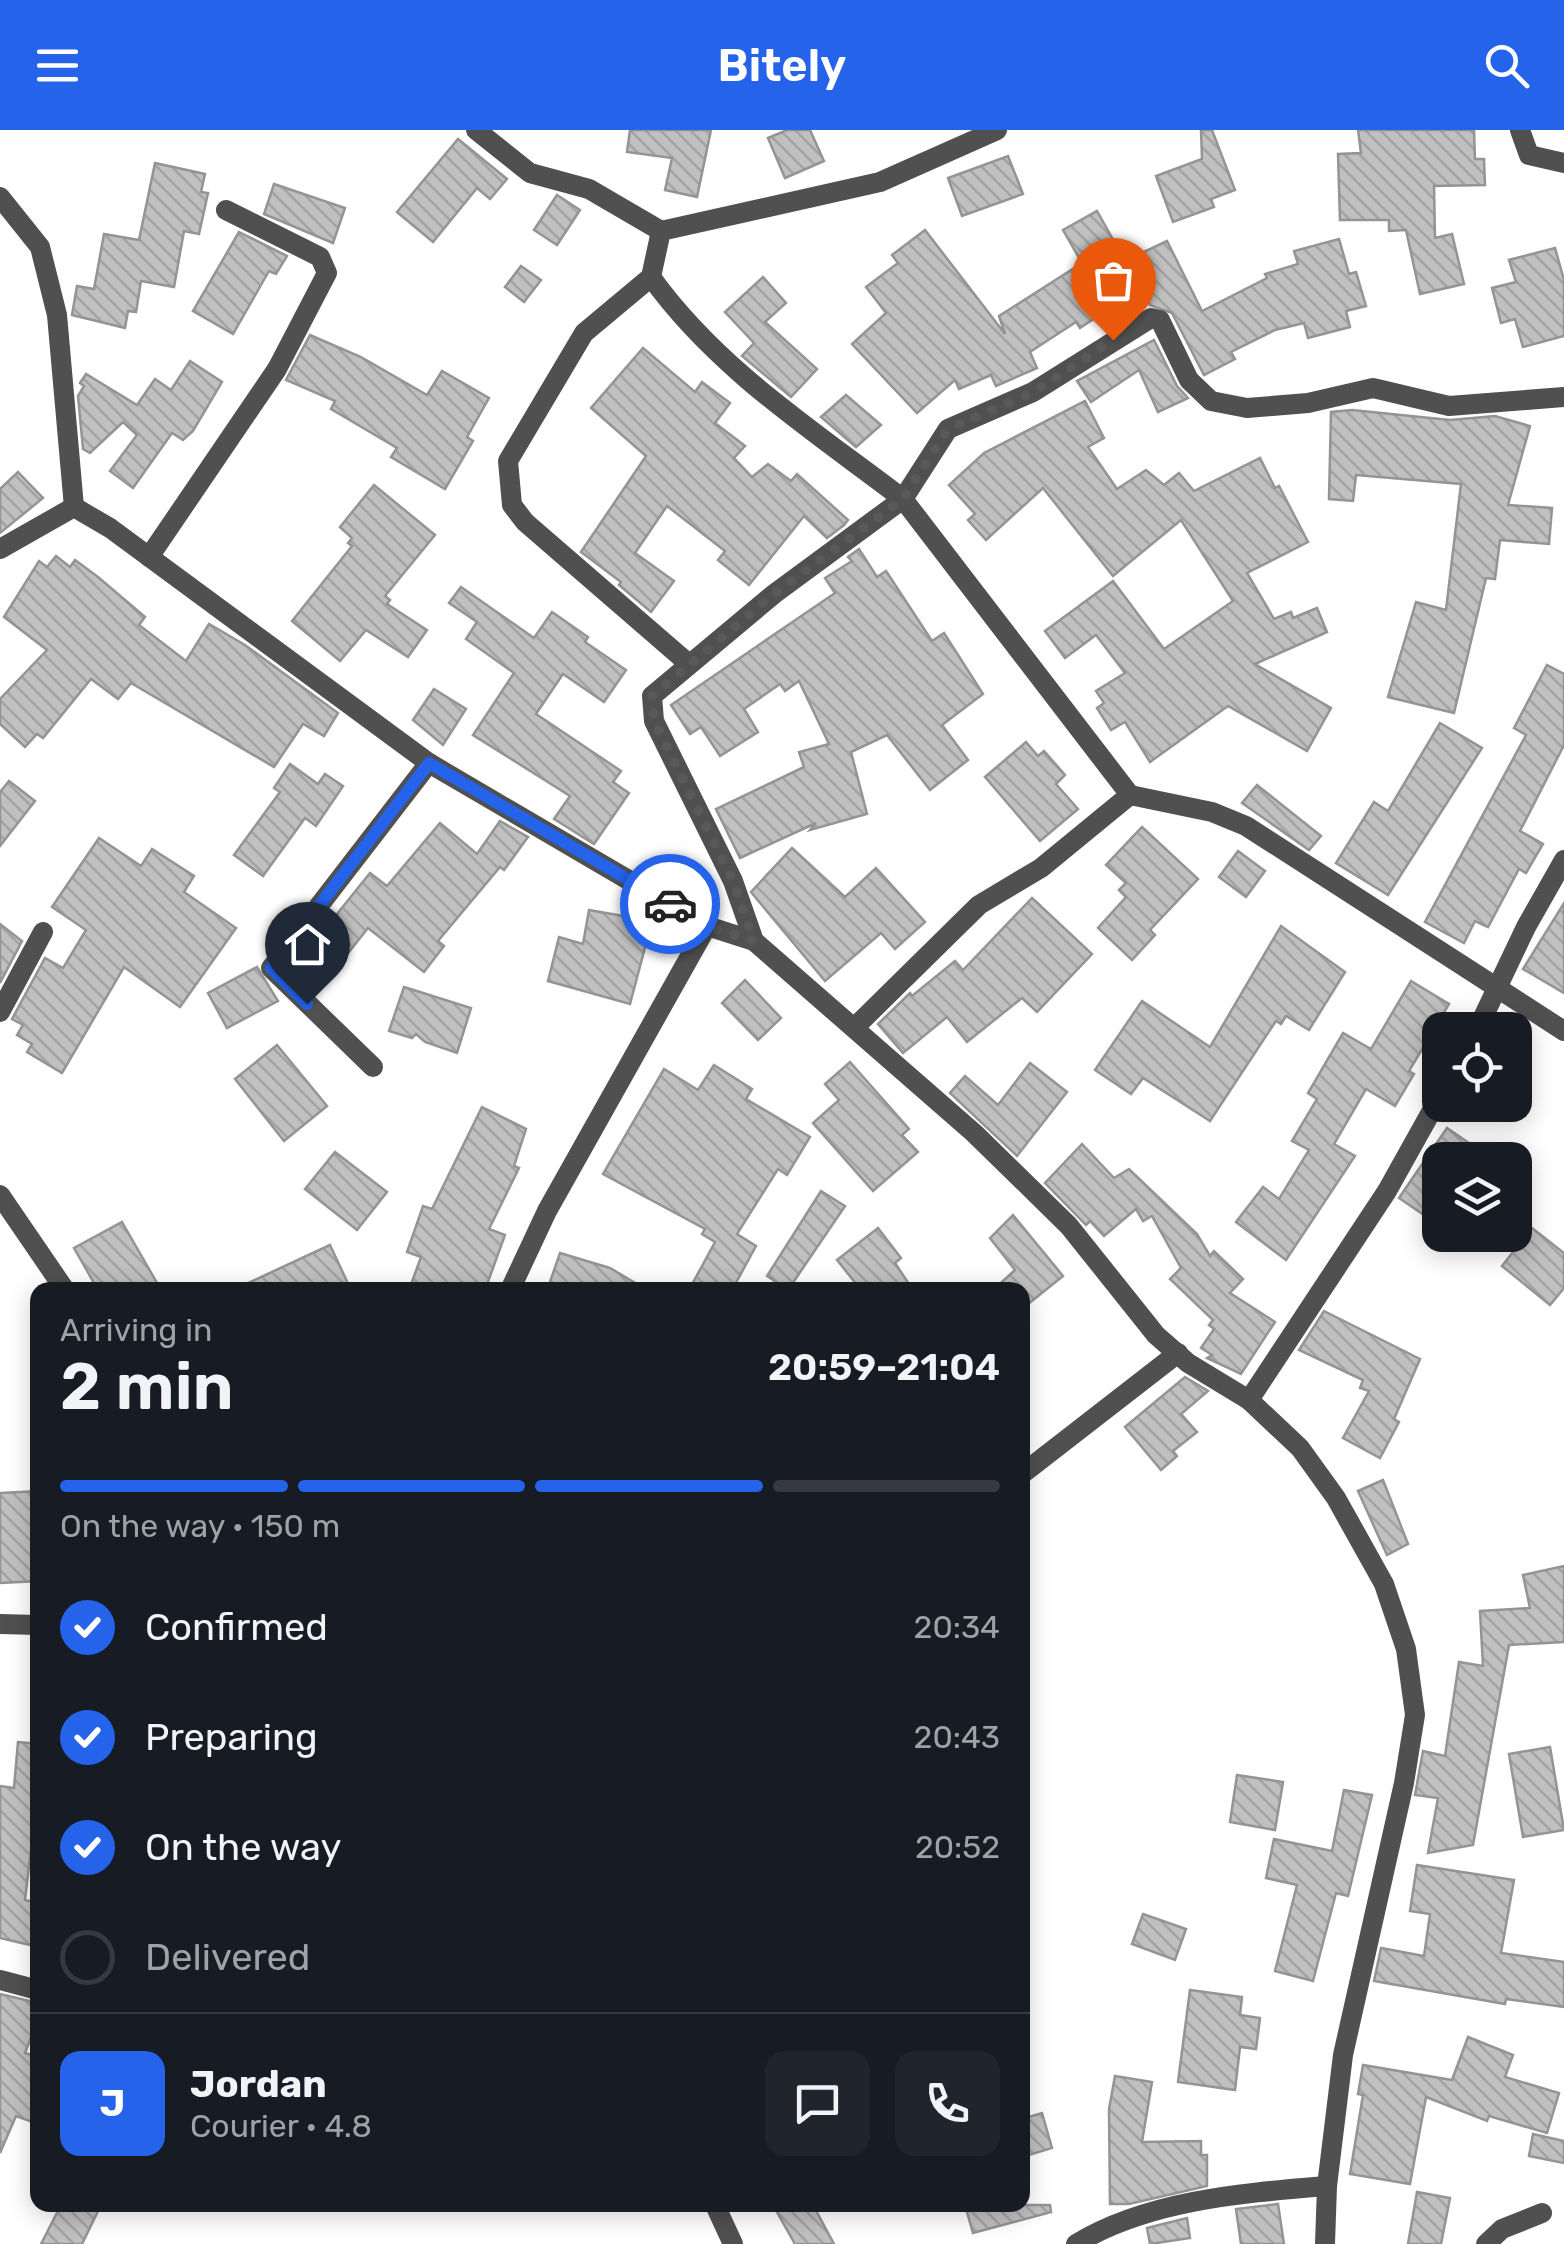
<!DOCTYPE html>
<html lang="en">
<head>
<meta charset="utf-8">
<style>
	body { margin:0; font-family:Rubik,sans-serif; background:#20242c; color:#f1f3f6; height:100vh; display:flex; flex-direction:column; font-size:38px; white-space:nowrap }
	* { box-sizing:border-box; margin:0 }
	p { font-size:32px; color:#9ea1a6 }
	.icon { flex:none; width:55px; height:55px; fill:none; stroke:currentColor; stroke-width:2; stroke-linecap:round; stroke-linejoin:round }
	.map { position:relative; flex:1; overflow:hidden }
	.sheet { position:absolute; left:30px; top:1152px; width:1000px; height:930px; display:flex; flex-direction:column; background:#171b24; border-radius:20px; box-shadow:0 5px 25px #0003 }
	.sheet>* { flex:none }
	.tools { position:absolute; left:1422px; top:882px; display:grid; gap:20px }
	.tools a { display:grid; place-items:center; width:110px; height:110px; border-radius:20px; background:#171b24; box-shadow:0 5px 25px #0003; font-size:50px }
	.pin { position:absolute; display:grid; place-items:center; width:85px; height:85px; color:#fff; margin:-102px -42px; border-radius:50% 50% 50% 0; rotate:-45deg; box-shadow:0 0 10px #0007 }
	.pin .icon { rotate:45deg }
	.courier { position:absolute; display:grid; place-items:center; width:100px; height:100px; margin:-50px; border:8px solid #2563eb; border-radius:50%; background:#fff; color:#222; box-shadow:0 2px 12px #0007 }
	.overview em { font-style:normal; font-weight:600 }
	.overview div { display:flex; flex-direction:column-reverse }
	.overview { display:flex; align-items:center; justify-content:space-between; height:170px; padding:0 30px }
	h1 { font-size:65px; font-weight:600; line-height:75px }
	.bar { display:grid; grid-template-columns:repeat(4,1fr); gap:15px 10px; align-content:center; height:120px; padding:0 30px }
	.bar i { height:12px; border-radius:8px; background:#363941 }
	.bar .active { background:#2563eb }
	.bar p { grid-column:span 4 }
	.line { display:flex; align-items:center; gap:25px; padding:0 30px; border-top:2px solid #363941 }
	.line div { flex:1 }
	.round { display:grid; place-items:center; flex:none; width:105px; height:105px; border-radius:20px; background:#20242c }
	ol { padding:0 30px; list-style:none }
	li { display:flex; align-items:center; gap:30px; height:110px }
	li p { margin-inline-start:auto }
	li .icon { padding:10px; border-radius:50%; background:#2563eb; color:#fff; stroke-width:4 }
	li:last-child { color:#9ea1a6 }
	li i { width:55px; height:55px; border:5px solid #363941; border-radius:50% }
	header { display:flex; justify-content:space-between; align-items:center; height:130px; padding:0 30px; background:#2563eb; color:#fff; font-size:45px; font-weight:600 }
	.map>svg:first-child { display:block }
	.building { fill:url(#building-back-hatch); stroke:#949494; stroke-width:2.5 }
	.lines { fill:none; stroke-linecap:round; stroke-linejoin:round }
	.minor { stroke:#505050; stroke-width:20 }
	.done { stroke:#595959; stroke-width:10; stroke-dasharray:0 18 }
	.route { stroke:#2563eb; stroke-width:12 }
</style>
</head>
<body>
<header><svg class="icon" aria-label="menu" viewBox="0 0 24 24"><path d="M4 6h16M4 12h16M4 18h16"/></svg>Bitely<svg class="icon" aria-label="search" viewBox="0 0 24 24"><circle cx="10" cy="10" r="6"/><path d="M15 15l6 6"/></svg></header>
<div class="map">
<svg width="1564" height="2114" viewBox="0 0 1564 2114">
	<defs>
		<pattern id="building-back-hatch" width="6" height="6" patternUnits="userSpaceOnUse" patternTransform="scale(2.5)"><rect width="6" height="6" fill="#c0c0c0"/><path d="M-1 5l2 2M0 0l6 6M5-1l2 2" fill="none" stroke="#a3a3a3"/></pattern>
	</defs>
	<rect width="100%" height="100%" fill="#fff"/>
	<g class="building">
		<path d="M 630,0 L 711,0 L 697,67 L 665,60 L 672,28 L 627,22 Z"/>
		<path d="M 787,0 L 810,0 L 824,31 L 785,48 L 768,8 Z"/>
		<path d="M 1201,0 L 1212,0 L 1235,60 L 1211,69 L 1214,77 L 1173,92 L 1156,46 L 1202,29 Z"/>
		<path d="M 1358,0 L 1474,0 L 1475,29 L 1484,29 L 1485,55 L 1434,56 L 1435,108 L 1452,104 L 1464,154 L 1420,164 L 1406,100 L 1389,101 L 1389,90 L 1340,90 L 1338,24 L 1361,23 Z"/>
		<path d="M 458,9 L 507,49 L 490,69 L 477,58 L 433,112 L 397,82 Z"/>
		<path d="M 1008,26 L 1023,64 L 962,86 L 948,48 Z"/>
		<path d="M 155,33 L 205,44 L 201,62 L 208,63 L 199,104 L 184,101 L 174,157 L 141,151 L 136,182 L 128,181 L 125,198 L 72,185 L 77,156 L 94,159 L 104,104 L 139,110 Z"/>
		<path d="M 274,54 L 345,78 L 333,113 L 264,84 Z"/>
		<path d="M 557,65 L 580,80 L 557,115 L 534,100 Z"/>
		<path d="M 1097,81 L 1129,138 L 1089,159 L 1104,182 L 1080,198 L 1076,192 L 1030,222 L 1037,238 L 996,256 L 991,245 L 959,259 L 955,250 L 917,283 L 852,214 L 886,183 L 866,157 L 898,133 L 892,125 L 925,100 L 1005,204 L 999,186 L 1082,133 L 1063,100 Z"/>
		<path d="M 239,102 L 287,126 L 276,144 L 269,141 L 233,204 L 193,181 Z"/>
		<path d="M 1339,109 L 1349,144 L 1356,142 L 1366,176 L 1346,181 L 1350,197 L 1308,208 L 1304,193 L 1275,200 L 1231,222 L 1235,229 L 1204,245 L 1172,183 L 1150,175 L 1127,130 L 1167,111 L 1202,181 L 1267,148 L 1265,144 L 1298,134 L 1294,121 Z"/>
		<path d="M 1555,118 L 1564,150 L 1564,206 L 1523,217 L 1515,189 L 1501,193 L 1492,158 L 1516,152 L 1509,130 Z"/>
		<path d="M 521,136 L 541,150 L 524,172 L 505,157 Z"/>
		<path d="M 763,147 L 786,173 L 765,192 L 817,239 L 791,267 L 742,226 L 754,213 L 725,182 Z"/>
		<path d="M 310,205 L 361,227 L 427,265 L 442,241 L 489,268 L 467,307 L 473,311 L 445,359 L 391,327 L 397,318 L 331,279 L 335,271 L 286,250 Z"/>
		<path d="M 1154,210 L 1177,256 L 1188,268 L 1158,282 L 1139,240 L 1091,272 L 1077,251 Z"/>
		<path d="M 643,218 L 695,262 L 702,252 L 730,273 L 715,293 L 745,316 L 734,328 L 752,347 L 768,334 L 791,351 L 797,344 L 848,390 L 844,395 L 827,408 L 804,386 L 749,455 L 718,430 L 725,421 L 667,376 L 635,423 L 674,451 L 651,482 L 619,455 L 621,452 L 581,422 L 646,326 L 591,278 Z"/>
		<path d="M 190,231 L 222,252 L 193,301 L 183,310 L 172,303 L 133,358 L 110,341 L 137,305 L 123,292 L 90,323 L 83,319 L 78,266 L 84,256 L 80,253 L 86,244 L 137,275 L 155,249 L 171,260 Z"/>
		<path d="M 846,265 L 881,295 L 856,317 L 821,287 Z"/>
		<path d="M 1085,271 L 1104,308 L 1088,317 L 1117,359 L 1146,340 L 1164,355 L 1179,343 L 1194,361 L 1260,328 L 1275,358 L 1279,356 L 1308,412 L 1247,443 L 1274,489 L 1291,482 L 1293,488 L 1317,478 L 1327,502 L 1255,534 L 1331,578 L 1307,621 L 1228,576 L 1150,632 L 1125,592 L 1111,600 L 1097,578 L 1104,573 L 1096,561 L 1125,543 L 1096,505 L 1065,528 L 1045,501 L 1113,451 L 1164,519 L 1233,471 L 1181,390 L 1113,446 L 1043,358 L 986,410 L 968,390 L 975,384 L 949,355 L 984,323 Z"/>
		<path d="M 1352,280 L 1450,290 L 1495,286 L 1530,296 L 1508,375 L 1552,378 L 1549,414 L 1500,410 L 1495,449 L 1486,448 L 1454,583 L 1388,567 L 1416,472 L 1446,480 L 1461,354 L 1356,345 L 1353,371 L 1329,369 L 1331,282 Z"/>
		<path d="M 18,342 L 43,368 L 0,403 L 0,359 Z"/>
		<path d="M 374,355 L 435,405 L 385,466 L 390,470 L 387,474 L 427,500 L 408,527 L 366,500 L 340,531 L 292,491 L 352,416 L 348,413 L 352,408 L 340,397 Z"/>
		<path d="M 859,419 L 877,447 L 886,441 L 932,511 L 944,503 L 983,564 L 942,595 L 968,630 L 930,660 L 887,605 L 851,622 L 867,684 L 810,700 L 816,693 L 740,728 L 716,679 L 804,637 L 799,622 L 829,614 L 799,551 L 785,561 L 780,554 L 744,579 L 758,602 L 720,626 L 701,597 L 690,604 L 671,575 L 835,463 L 825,448 L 852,431 L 848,427 Z"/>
		<path d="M 56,426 L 70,437 L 75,430 L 98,447 L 145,487 L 139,495 L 186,531 L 209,494 L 245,515 L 338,583 L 324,606 L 303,594 L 274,637 L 131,553 L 118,569 L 91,549 L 43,608 L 37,604 L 25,617 L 0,594 L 0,569 L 47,520 L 4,487 L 39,431 L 47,437 Z"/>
		<path d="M 461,457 L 534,508 L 552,482 L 588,507 L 585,512 L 626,540 L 604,572 L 563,544 L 536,584 L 621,641 L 613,652 L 629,663 L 594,714 L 554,689 L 570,666 L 473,605 L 514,543 L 466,509 L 477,492 L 449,473 Z"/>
		<path d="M 1547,535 L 1564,544 L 1564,615 L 1520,701 L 1543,714 L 1526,743 L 1519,739 L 1488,797 L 1475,791 L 1464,813 L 1425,792 L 1526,605 L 1514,598 Z"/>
		<path d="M 434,559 L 466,579 L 443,615 L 413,590 Z"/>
		<path d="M 1440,593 L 1482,618 L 1388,765 L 1336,733 L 1374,672 L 1388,681 Z"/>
		<path d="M 1026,612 L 1038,626 L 1044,621 L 1065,645 L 1056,654 L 1078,679 L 1040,711 L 985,647 Z"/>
		<path d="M 290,634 L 318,654 L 325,644 L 343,656 L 316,696 L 305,688 L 263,746 L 234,725 L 280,662 L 274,658 Z"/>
		<path d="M 9,651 L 35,671 L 0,716 L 0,662 Z"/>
		<path d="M 1257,655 L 1321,706 L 1309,720 L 1242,673 Z"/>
		<path d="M 500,691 L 528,707 L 504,740 L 500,737 L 438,811 L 444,816 L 424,842 L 368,798 L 333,842 L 322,847 L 300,830 L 370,743 L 387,756 L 440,693 L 477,724 Z"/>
		<path d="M 1142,697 L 1198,749 L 1150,800 L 1155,805 L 1132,830 L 1098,798 L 1126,767 L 1119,760 L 1126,753 L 1106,735 Z"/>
		<path d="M 99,708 L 141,736 L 152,719 L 194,746 L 184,762 L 236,798 L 180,877 L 124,837 L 62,943 L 27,922 L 32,914 L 17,905 L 23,895 L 12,889 L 45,828 L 63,838 L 86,800 L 52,777 Z"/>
		<path d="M 792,718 L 845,767 L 876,738 L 925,792 L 895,819 L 881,803 L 825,851 L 751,762 Z"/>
		<path d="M 1238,721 L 1265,741 L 1246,767 L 1219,747 Z"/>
		<path d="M 1032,768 L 1092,824 L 1037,882 L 1022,868 L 967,912 L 947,887 L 903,923 L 878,894 L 910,863 L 912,866 L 955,831 L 963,840 Z"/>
		<path d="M 1564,773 L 1564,863 L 1523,839 Z"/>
		<path d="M 589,780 L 664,793 L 660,816 L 646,814 L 630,874 L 548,851 L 559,807 L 583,814 Z"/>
		<path d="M 0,794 L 22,811 L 0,853 Z"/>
		<path d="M 1281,796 L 1345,842 L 1309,900 L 1286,886 L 1281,894 L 1276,891 L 1210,991 L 1143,948 L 1131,964 L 1095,940 L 1142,871 L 1210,917 Z"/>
		<path d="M 257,837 L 278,871 L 227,898 L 208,863 Z"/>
		<path d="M 745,850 L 781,888 L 758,910 L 722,873 Z"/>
		<path d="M 1411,851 L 1449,874 L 1409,941 L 1414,944 L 1395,976 L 1366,959 L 1334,1014 L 1355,1026 L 1286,1130 L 1236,1092 L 1263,1057 L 1279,1069 L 1309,1020 L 1292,1011 L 1317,969 L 1308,963 L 1343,903 L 1371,919 Z"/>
		<path d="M 404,857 L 471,878 L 457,923 L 425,912 L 416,904 L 412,908 L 389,901 Z"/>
		<path d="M 277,915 L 327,976 L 284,1011 L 235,949 Z"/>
		<path d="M 850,932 L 909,999 L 902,1005 L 918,1022 L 873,1061 L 813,993 L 839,970 L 825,954 Z"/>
		<path d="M 1030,933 L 1067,962 L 1017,1026 L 950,963 L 965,946 L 998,975 Z"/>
		<path d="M 714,935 L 752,959 L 746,969 L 810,1007 L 787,1045 L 778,1039 L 737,1104 L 756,1116 L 732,1160 L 689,1160 L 715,1112 L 702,1104 L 705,1099 L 603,1044 L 664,939 L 698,960 Z"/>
		<path d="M 482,977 L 526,999 L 514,1036 L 519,1038 L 489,1099 L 505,1105 L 485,1160 L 409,1160 L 421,1127 L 407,1122 L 423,1076 L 432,1079 Z"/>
		<path d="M 1447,998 L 1472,1015 L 1462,1030 L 1440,1030 L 1440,1062 L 1424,1085 L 1399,1068 Z"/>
		<path d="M 1082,1014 L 1114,1048 L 1129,1039 L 1197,1104 L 1210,1126 L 1214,1121 L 1243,1149 L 1230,1163 L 1275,1192 L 1241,1244 L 1207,1228 L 1212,1225 L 1201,1218 L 1214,1199 L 1209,1195 L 1213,1190 L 1170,1149 L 1181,1138 L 1152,1086 L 1143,1091 L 1136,1079 L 1104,1106 L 1090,1091 L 1086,1095 L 1045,1053 Z"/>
		<path d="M 335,1022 L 387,1062 L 357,1100 L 305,1059 Z"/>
		<path d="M 821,1061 L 845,1076 L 788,1160 L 767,1146 Z"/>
		<path d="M 1013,1085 L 1063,1146 L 1022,1179 L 1022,1160 L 993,1160 L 1015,1140 L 990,1108 Z"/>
		<path d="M 122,1092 L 161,1160 L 98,1160 L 74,1118 Z"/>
		<path d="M 878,1098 L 901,1128 L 895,1133 L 913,1160 L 861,1160 L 837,1130 Z"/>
		<path d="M 1532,1098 L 1564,1123 L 1564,1158 L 1550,1175 L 1502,1136 Z"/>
		<path d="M 330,1115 L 351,1160 L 233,1160 Z"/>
		<path d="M 560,1123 L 610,1138 L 647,1160 L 574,1160 L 550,1152 Z"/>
		<path d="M 1324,1181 L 1420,1229 L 1394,1289 L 1399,1292 L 1380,1328 L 1343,1308 L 1369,1261 L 1360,1258 L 1363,1250 L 1299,1220 Z"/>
		<path d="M 1185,1247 L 1208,1261 L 1181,1284 L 1197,1302 L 1173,1321 L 1177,1326 L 1161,1340 L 1125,1297 Z"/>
		<path d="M 1383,1350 L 1408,1414 L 1387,1425 L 1358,1361 Z"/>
		<path d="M 38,1361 L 38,1451 L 0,1453 L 0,1363 Z"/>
		<path d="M 1564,1436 L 1564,1512 L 1509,1515 L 1473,1715 L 1428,1723 L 1438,1668 L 1415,1665 L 1423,1621 L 1445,1626 L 1459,1532 L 1483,1536 L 1480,1481 L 1530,1478 L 1523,1445 Z"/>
		<path d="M 18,1612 L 38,1614 L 38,1660 L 25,1770 L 38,1773 L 38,1817 L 0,1808 L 0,1656 L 14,1658 Z"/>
		<path d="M 1550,1617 L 1564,1700 L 1523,1707 L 1509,1624 Z"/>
		<path d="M 1237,1645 L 1283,1652 L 1275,1700 L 1230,1692 Z"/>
		<path d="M 1344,1660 L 1372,1665 L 1348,1766 L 1336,1763 L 1313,1851 L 1275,1841 L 1297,1755 L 1266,1748 L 1274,1709 L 1332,1721 Z"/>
		<path d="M 1417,1735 L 1514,1750 L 1501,1823 L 1564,1832 L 1564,1877 L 1506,1869 L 1505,1874 L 1374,1851 L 1381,1818 L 1424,1826 L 1430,1784 L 1410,1781 Z"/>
		<path d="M 1143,1784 L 1186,1799 L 1175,1830 L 1132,1814 Z"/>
		<path d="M 1190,1860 L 1242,1867 L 1240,1885 L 1260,1888 L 1256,1919 L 1240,1917 L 1235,1960 L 1178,1952 Z"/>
		<path d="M 0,1864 L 38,1873 L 38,1889 L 25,1923 L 38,1927 L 38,1994 L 16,1986 L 0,2023 Z"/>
		<path d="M 1468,1907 L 1513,1925 L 1505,1947 L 1559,1963 L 1547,2003 L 1489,1986 L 1487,1991 L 1426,1967 L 1410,2054 L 1350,2044 L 1363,1965 L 1358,1964 L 1363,1935 L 1452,1950 Z"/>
		<path d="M 1115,1946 L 1152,1952 L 1142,2012 L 1201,2011 L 1201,2025 L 1207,2025 L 1207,2056 L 1129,2074 L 1110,2074 L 1109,1979 Z"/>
		<path d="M 1042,1983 L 1052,2018 L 1022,2027 L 1022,1989 Z"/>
		<path d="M 1533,2004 L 1564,2011 L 1564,2033 L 1529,2026 Z"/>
		<path d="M 1417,2062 L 1450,2068 L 1441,2114 L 1408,2114 Z"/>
		<path d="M 1278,2074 L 1284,2114 L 1241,2114 L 1236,2079 Z"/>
		<path d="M 61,2075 L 101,2075 L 82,2114 L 41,2114 Z"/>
		<path d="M 773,2075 L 813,2075 L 834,2114 L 795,2114 Z"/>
		<path d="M 965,2075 L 1050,2075 L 1051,2082 L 973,2103 Z"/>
		<path d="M 1187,2088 L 1190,2108 L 1150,2114 L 1147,2098 Z"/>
	</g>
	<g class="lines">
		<g class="minor">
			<path d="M 476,0 L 530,43 L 589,59 L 661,101"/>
			<path d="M 1520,0 L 1529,25 L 1564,33"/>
			<path d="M 0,67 L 40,117 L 57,185 L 74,377"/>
			<path d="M 651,147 C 717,239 814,301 903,369 L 948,299 L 1033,262 L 1151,188 L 1160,190 L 1189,250 L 1211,271 L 1247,278 L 1308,273 L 1373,258 L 1449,276 L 1564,267"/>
			<path d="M 0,419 L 74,377 L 110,398 L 429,633 L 707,796"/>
			<path d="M 149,427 L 277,239 L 327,143 L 320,127 L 226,80"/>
			<path d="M 689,534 L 525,392 L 512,375 L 508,331 L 584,203 L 651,147 L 661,101 L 880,52 L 997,0"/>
			<path d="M 0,882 L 43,802"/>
			<path d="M 855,897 L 979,775 L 1041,738 L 1130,665"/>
			<path d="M 1477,900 L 1526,797 L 1564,730"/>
			<path d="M 373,937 L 271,838 L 429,633"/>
			<path d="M 0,1065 L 65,1160"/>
			<path d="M 510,1160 L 547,1081 L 707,796 L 754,811"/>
			<path d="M 1249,1270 L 1387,1061 L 1440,966"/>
			<path d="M 1022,1344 L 1178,1223"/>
			<path d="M 0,1494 L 38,1495"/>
			<path d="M 0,1850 L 38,1860"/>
			<path d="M 715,2075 L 733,2114"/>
			<path d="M 1076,2114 C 1148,2070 1244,2063 1327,2056"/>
			<path d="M 1325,2114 L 1327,2056 L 1343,1925 L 1404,1653 L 1415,1585 L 1406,1519 L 1384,1454 L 1336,1368 L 1300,1318 L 1249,1270 L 1188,1233 L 1156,1205 L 1069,1096 L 974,1003 L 754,811 L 733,751 L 654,591 L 652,566 L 774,464 L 903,369 L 1130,665 L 1212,682 L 1246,696 L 1564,901"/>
			<path d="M 1486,2114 L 1502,2099 L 1542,2083"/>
		</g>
	</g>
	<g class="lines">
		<path class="done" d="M 670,774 L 708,796 L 754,811 L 733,751 L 654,591 L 652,566 L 774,464 L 903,369 L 948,299 L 1034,262 L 1113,210"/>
		<path class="route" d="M 307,874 L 271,838 L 429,633 L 670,774"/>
	</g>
</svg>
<div class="tools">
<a><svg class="icon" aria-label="locate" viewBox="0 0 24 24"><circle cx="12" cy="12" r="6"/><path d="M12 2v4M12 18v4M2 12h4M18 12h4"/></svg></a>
<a><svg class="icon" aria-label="layers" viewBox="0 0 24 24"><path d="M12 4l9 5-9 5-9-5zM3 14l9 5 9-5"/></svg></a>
</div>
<div class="pin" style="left:1113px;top:210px;background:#ea580c"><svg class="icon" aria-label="bag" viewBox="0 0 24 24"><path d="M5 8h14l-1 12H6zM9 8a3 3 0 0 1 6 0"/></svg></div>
<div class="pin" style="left:307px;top:874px;background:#1f2937"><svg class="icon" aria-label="home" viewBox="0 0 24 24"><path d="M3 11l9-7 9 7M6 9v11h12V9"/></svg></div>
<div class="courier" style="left:670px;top:774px"><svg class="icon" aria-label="car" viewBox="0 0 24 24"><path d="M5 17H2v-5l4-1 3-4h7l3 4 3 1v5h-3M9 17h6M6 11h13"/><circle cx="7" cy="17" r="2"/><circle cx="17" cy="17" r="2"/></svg></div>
<section class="sheet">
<div class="overview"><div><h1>2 min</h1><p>Arriving in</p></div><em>20:59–21:04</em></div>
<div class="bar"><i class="active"></i><i class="active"></i><i class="active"></i><i></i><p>On the way · 150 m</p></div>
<ol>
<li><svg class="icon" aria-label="check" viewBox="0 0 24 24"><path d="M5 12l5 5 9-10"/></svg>Confirmed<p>20:34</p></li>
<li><svg class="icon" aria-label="check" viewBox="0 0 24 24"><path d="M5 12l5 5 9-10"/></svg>Preparing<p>20:43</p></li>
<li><svg class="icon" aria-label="check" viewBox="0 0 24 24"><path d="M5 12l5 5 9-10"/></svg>On the way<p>20:52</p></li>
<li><i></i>Delivered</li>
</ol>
<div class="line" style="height:180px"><b class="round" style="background:#2563eb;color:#fff">J</b><div><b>Jordan</b><p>Courier · 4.8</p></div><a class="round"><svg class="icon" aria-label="chat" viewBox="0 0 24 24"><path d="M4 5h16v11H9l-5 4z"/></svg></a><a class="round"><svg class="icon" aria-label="phone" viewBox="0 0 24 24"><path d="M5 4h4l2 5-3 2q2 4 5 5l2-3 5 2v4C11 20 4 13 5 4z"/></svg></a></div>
</section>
</div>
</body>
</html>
